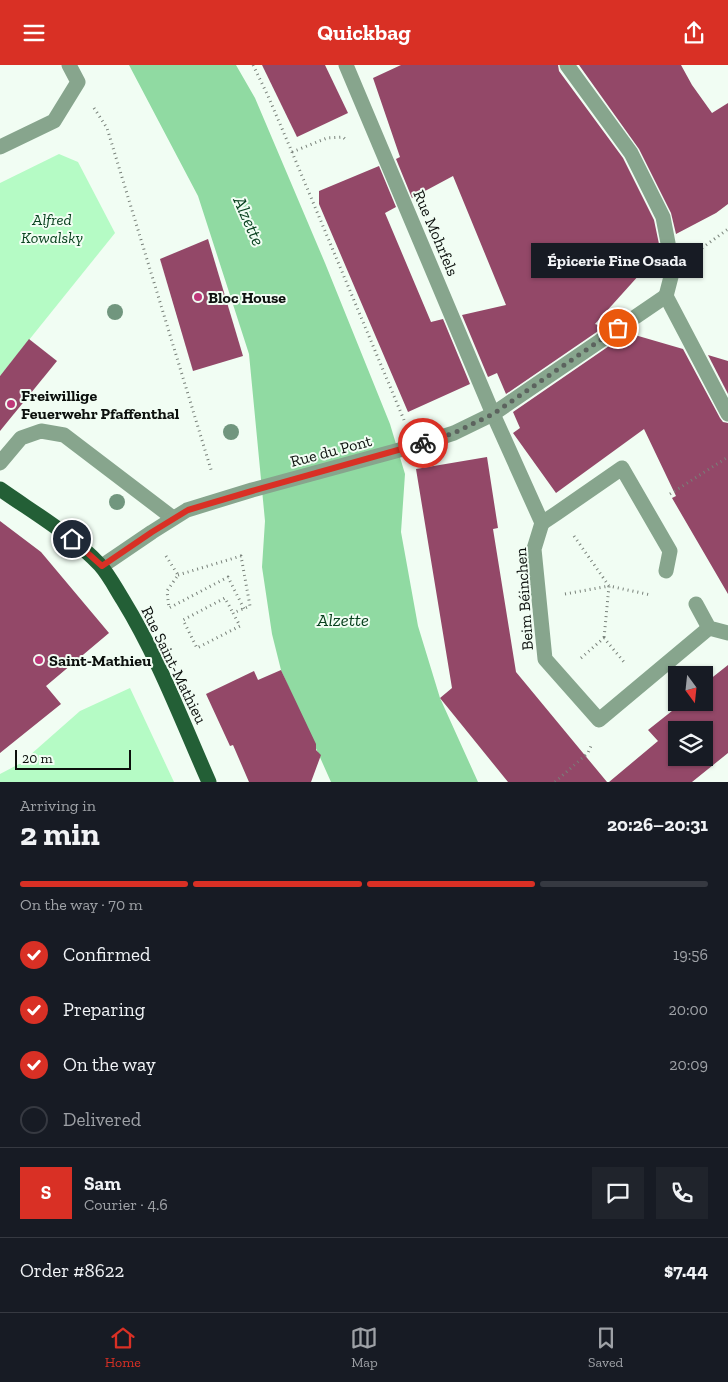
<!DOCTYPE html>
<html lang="en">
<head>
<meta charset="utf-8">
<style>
	body { margin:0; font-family:"Zilla Slab",serif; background:#20242c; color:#f1f3f6; height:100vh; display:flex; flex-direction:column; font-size:19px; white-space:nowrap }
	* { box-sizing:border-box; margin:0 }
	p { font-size:16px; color:#9ea1a6 }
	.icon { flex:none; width:28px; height:28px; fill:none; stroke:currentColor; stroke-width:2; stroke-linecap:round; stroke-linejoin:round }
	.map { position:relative; height:717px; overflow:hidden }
	.side { display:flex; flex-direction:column; background:#171b24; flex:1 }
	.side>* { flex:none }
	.needle { width:32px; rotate:165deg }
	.fabs { position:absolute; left:668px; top:601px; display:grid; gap:10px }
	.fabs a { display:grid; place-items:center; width:45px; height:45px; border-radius:0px; background:#171b24; box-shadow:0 1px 4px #0004; font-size:25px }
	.scale { position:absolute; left:15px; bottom:12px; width:116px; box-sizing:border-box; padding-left:5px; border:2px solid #0c100d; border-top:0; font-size:14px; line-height:18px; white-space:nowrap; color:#0c100d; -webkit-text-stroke:4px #f1fdf3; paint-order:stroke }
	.pin { position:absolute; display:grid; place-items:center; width:42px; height:42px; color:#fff; margin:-21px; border:2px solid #fff; border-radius:50%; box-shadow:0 1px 5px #0007 }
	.courier { position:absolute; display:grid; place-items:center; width:50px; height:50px; margin:-25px; border:4px solid #d93025; border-radius:50%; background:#fff; color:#222; box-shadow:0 1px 6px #0007 }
	.bubble { position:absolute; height:35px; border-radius:0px; background:#171b24; box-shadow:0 1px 4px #0004; font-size:16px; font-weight:700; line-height:35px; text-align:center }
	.head em { font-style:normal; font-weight:700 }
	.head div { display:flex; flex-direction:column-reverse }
	.head { display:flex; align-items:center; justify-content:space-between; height:85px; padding:0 20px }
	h1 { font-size:32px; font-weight:700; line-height:38px }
	.bar { display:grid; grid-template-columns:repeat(4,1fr); gap:8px 5px; align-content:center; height:60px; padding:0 20px }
	.bar i { height:6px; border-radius:4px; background:#363941 }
	.bar .current { background:#d93025 }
	.bar p { grid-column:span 4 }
	.line { display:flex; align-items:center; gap:12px; padding:0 20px; border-top:1px solid #363941 }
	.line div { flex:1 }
	.round { display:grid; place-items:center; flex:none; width:52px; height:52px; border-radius:0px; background:#20242c }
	ol { padding:0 20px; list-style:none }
	li { display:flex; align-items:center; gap:15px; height:55px }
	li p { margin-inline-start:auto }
	li .icon { padding:5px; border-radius:50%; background:#d93025; color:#fff; stroke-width:4 }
	li:last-child { color:#9ea1a6 }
	li i { width:28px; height:28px; border:2px solid #363941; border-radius:50% }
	header { display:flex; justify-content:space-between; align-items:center; height:65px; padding:0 20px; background:#d93025; color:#fff; font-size:22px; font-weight:700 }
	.tab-bar { display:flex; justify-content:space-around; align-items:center; height:70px; border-top:1px solid #363941; background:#171b24; font-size:14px; color:#9ea1a6 }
	.tab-bar a { display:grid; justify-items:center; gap:2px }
	.tab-bar .current { color:#d93025 }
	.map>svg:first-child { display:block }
	.green { fill:#b5fbc5 }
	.water { fill:#90daa2 }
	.building { fill:#934868; fill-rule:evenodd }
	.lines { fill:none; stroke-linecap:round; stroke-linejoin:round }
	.path { stroke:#788079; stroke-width:3; stroke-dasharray:1 4; stroke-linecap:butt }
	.minor { stroke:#87a58d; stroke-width:15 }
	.major { stroke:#235f36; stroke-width:15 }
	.tree { fill:#71967e }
	.done { stroke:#5c635e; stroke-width:5; stroke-dasharray:0 9 }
	.route { stroke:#d93025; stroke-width:6 }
	.poi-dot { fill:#be3879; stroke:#f1fdf3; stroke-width:2 }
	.labels { text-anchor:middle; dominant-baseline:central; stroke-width:4; stroke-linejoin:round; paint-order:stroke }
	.park-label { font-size:16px; font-style:italic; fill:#09421f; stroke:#f1fdf3 }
	.street-label { font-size:16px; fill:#0c100d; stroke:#f1fdf3 }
	.poi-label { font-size:16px; font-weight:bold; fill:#0c100d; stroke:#f1fdf3; text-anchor:start }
	.water-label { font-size:18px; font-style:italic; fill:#08411e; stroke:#f1fdf3 }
</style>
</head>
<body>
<header><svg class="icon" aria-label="menu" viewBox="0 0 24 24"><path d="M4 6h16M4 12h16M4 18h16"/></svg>Quickbag<svg class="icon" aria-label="share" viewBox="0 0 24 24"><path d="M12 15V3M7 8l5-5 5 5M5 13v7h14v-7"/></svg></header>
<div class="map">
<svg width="728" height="717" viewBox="0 0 728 717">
	<rect width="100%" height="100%" fill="#f1fdf3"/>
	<g class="green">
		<path d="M 59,89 L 78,97 L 115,168 L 0,311 L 0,118 Z"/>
		<path d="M 130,623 L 174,717 L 0,717 L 0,709 L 21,698 L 80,646 Z"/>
	</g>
	<path class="water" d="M 129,0 L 236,0 L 255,33 L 325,198 L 390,359 L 405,409 L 401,467 L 418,561 L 440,633 L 478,717 L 331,717 L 281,605 L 272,569 L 262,502 L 265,456 L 249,289 L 198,131 Z"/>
	<g class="building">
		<path d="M 262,0 L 325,0 L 348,48 L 297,72 Z"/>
		<path d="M 401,0 L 558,0 L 559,6 L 623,93 L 654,155 L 659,179 L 652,183 L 649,199 L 595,259 L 604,262 L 506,329 L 497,308 L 488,312 L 462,250 L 506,240 L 453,111 L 412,133 L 396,94 L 400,92 L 373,13 Z"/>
		<path d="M 579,0 L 681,0 L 692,20 L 712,48 L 728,38 L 728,139 L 716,148 L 676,169 L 671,148 L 639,84 Z"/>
		<path d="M 379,101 L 396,142 L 385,148 L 431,257 L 443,254 L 470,319 L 408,347 L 319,139 L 319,126 Z"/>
		<path d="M 208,174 L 243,291 L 193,306 L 160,194 Z"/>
		<path d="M 628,268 L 683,284 L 720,353 L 723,357 L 728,358 L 728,529 L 672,433 L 676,431 L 644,364 L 556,428 L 513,368 L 520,363 L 513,347 Z"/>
		<path d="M 29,274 L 57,296 L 0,366 L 0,311 Z"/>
		<path d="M 708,290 L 728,296 L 728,329 Z"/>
		<path d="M 487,392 L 498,463 L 493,464 L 516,607 L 607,717 L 508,717 L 440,633 L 452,623 L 416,404 Z"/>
		<path d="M 0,456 L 41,487 L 109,568 L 46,621 L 61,639 L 0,688 Z"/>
		<path d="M 728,600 L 728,688 L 692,717 L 609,717 L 658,676 L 648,665 L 682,638 L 704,638 L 704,619 ZM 676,665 L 704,665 L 704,692 L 676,692 Z"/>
		<path d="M 281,605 L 316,679 L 316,685 L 321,690 L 311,717 L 249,717 L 233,680 L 230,681 L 206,629 L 254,606 L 258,615 Z"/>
	</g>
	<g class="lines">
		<g class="path">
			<path d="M 253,0 L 268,31 L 292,87 L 404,355"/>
			<path d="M 94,43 L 107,63 L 212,408"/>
			<path d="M 292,87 L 327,73 L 343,72 L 346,75"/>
			<path d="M 698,186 L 728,164"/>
			<path d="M 670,429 L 728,392"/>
			<path d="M 574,471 L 609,521 L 651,530"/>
			<path d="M 166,491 L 178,510 L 167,526 L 169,543 L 228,512 L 244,544"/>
			<path d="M 178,510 L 241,491 L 250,541 L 233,548 L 240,561 L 197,583 L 183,555 L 225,533 L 233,548"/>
			<path d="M 565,529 L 609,521 L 604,573"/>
			<path d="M 581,593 L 604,573 L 624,597"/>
			<path d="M 555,717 L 588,688 L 591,681"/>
		</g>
		<g class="minor">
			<path d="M 346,0 L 493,349 L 542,458 L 534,484 L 545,594 L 599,655 L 709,563"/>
			<path d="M 567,0 L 631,88 L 663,152 L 673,204 L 666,231 L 728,349"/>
			<path d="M 0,82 L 54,56 L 78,17 L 69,0"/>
			<path d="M 0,398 L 21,373 L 41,366 L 64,370 L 173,453"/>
			<path d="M 542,458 L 557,448 L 622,403 L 670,486 L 666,506"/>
			<path d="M 102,501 L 152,467 L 187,445 L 252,425 L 414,381 L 454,368 L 493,349 L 666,231"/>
			<path d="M 696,539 L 709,563 L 728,568"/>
		</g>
		<path class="major" d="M 0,424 C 34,448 71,469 100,500 C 109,510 116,524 123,535 C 158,592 182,656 209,717"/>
	</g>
	<g class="tree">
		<circle cx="115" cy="247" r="8"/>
		<circle cx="231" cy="367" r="8"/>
		<circle cx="117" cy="437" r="8"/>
	</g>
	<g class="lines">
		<path class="done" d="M 423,378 L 454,368 L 493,349 L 618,263"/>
		<path class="route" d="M 72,474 L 102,501 L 152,467 L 188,445 L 252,426 L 423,378"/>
	</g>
	<g class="poi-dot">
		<circle cx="198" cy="232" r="5"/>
		<circle cx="11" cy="339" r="5"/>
		<circle cx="39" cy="595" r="5"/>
	</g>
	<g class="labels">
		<g class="park-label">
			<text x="52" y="154">Alfred<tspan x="52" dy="18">Kowalsky</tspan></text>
		</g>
		<g class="street-label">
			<text transform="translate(436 168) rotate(67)">Rue Mohrfels</text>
			<text transform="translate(331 386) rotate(-15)">Rue du Pont</text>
			<text transform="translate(524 534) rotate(-94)">Beim Béinchen</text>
			<text transform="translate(174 600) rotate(64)">Rue Saint-Mathieu</text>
		</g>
		<g class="poi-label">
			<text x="208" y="232">Bloc House</text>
			<text x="21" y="330">Freiwillige<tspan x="21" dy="18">Feuerwehr Pfaffenthal</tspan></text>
			<text x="49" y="595">Saint-Mathieu</text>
		</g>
		<g class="water-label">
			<text transform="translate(249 156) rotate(66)">Alzette</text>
			<text x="343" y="555">Alzette</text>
		</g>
	</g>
</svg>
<div class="fabs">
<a><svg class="needle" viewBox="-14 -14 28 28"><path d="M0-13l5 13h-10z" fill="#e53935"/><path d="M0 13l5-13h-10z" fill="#9ea1a6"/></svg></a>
<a><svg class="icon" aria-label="layers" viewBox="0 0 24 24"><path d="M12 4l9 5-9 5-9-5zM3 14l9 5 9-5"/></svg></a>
</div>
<div class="scale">20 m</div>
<div class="pin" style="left:618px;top:263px;background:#ea580c"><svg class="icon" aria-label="bag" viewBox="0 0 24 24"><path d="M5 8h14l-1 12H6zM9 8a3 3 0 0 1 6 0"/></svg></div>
<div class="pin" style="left:72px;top:474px;background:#1f2937"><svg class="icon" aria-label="home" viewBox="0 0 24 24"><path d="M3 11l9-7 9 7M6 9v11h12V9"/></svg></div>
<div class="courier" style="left:423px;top:378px"><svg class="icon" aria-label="bike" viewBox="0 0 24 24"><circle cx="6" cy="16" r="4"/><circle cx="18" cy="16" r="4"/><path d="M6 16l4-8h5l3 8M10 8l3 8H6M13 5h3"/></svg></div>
<div class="bubble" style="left:531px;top:178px;width:172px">Épicerie Fine Osada</div>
</div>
<section class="side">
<div class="head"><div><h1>2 min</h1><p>Arriving in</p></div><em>20:26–20:31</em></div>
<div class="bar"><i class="current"></i><i class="current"></i><i class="current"></i><i></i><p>On the way · 70 m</p></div>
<ol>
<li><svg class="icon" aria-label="check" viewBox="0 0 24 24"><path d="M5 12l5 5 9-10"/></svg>Confirmed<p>19:56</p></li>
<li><svg class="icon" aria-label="check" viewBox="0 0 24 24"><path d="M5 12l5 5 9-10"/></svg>Preparing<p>20:00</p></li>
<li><svg class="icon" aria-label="check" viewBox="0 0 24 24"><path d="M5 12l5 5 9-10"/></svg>On the way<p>20:09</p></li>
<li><i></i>Delivered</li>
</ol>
<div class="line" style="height:90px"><b class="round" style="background:#d93025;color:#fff">S</b><div><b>Sam</b><p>Courier · 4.6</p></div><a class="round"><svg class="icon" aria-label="chat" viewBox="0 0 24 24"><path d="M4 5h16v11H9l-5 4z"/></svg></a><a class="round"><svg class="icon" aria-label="phone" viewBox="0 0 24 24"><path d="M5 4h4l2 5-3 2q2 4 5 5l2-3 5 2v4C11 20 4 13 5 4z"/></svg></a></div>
<div class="line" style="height:65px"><div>Order #8622</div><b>$7.44</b></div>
</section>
<nav class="tab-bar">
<a class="current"><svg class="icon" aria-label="home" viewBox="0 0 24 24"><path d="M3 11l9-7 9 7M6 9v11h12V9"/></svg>Home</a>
<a><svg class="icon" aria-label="map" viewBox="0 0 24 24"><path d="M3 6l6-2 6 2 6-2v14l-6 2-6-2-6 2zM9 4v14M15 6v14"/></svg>Map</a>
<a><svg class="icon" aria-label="saved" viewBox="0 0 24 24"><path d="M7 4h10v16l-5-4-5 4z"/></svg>Saved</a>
</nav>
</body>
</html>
